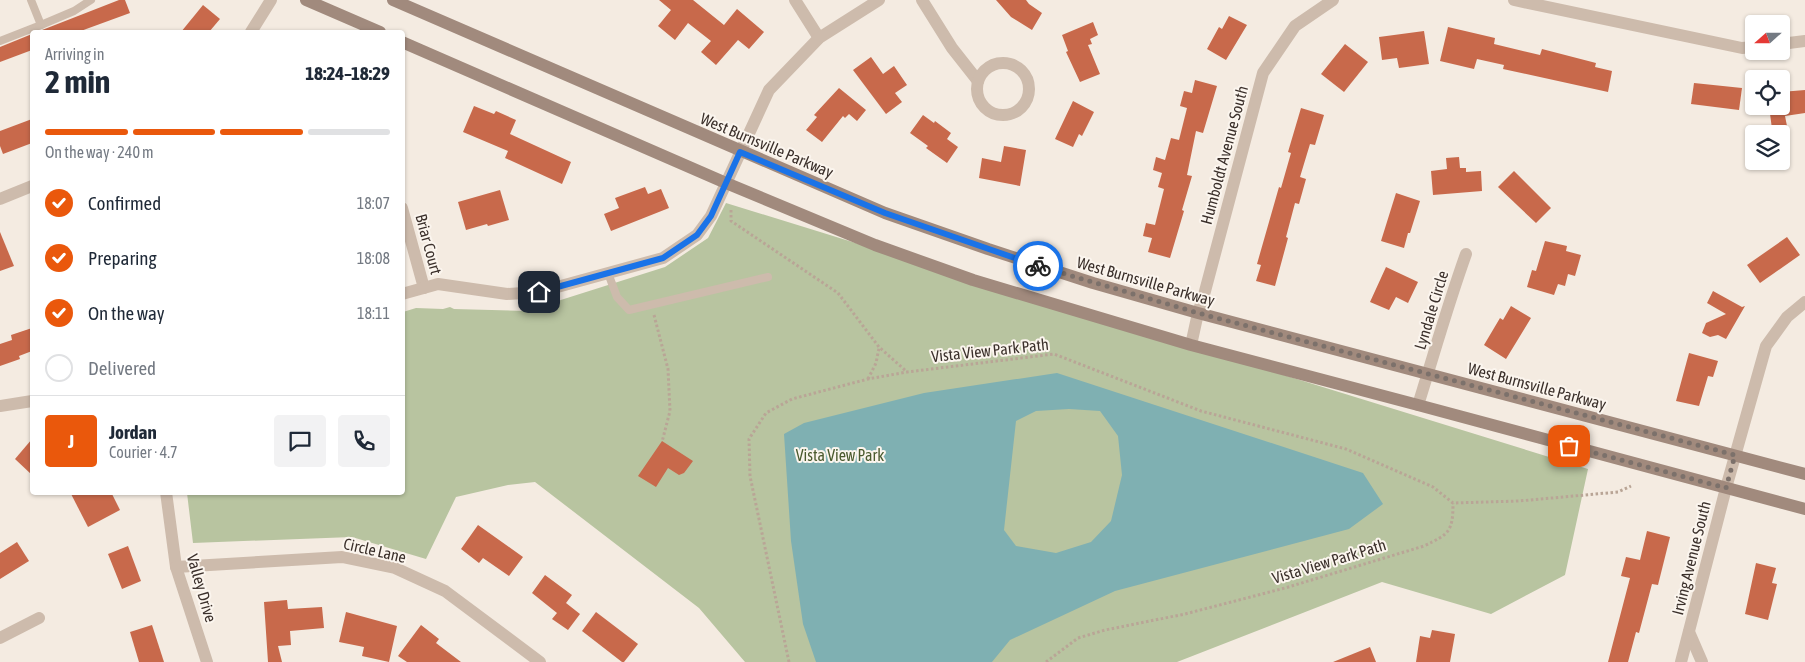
<!DOCTYPE html>
<html lang="en">
<head>
<meta charset="utf-8">
<style>
	body { margin:0; font-family:"Asap Condensed",sans-serif; background:#f2f2f3; color:#1f2937; height:100vh; display:flex; flex-direction:column; font-size:19px; white-space:nowrap }
	* { box-sizing:border-box; margin:0 }
	p { font-size:16px; color:#747a83 }
	.icon { flex:none; width:28px; height:28px; fill:none; stroke:currentColor; stroke-width:2; stroke-linecap:round; stroke-linejoin:round }
	.map { position:relative; flex:1; overflow:hidden }
	.details { position:absolute; left:30px; top:30px; width:375px; height:465px; display:flex; flex-direction:column; background:#fff; border-radius:5px; box-shadow:0 1px 4px #0004 }
	.details>* { flex:none }
	.needle { width:32px; rotate:249deg }
	.fabs { position:absolute; left:1745px; top:15px; display:grid; gap:10px }
	.fabs a { display:grid; place-items:center; width:45px; height:45px; border-radius:5px; background:#fff; box-shadow:0 1px 4px #0004; font-size:25px }
	.pin { position:absolute; display:grid; place-items:center; width:42px; height:42px; color:#fff; margin:-21px; border-radius:10px; box-shadow:0 2px 8px #0006 }
	.courier { position:absolute; display:grid; place-items:center; width:50px; height:50px; margin:-25px; border:4px solid #1a73e8; border-radius:50%; background:#fff; color:#222; box-shadow:0 1px 6px #0007 }
	.headline em { font-style:normal; font-weight:700 }
	.headline div { display:flex; flex-direction:column-reverse }
	.headline { display:flex; align-items:center; justify-content:space-between; height:85px; padding:0 15px }
	h1 { font-size:32px; font-weight:700; line-height:38px }
	.bar { display:grid; grid-template-columns:repeat(4,1fr); gap:8px 5px; align-content:center; height:60px; padding:0 15px }
	.bar i { height:6px; border-radius:4px; background:#e0e1e3 }
	.bar .selected { background:#ea580c }
	.bar p { grid-column:span 4 }
	.line { display:flex; align-items:center; gap:12px; padding:0 15px; border-top:1px solid #e0e1e3 }
	.line div { flex:1 }
	.round { display:grid; place-items:center; flex:none; width:52px; height:52px; border-radius:5px; background:#f2f2f3 }
	ol { padding:0 15px; list-style:none }
	li { display:flex; align-items:center; gap:15px; height:55px }
	li p { margin-inline-start:auto }
	li .icon { padding:5px; border-radius:50%; background:#ea580c; color:#fff; stroke-width:4 }
	li:last-child { color:#747a83 }
	li i { width:28px; height:28px; border:2px solid #e0e1e3; border-radius:50% }
	.map>svg:first-child { display:block }
	.green { fill:#b8c4a0 }
	.water { fill:#7fb0b2; fill-rule:evenodd }
	.building { fill:#c8694b }
	.lines { fill:none; stroke-linecap:round; stroke-linejoin:round }
	.path { stroke:#b9a596; stroke-width:3; stroke-dasharray:2.5 2.5; stroke-linecap:butt }
	.lane { stroke:#cdbbac; stroke-width:8 }
	.street { stroke:#cdbbac; stroke-width:12 }
	.secondary { stroke:#a18a7d; stroke-width:12 }
	.done { stroke:#7c716b; stroke-width:5; stroke-dasharray:0 9 }
	.route { stroke:#1a73e8; stroke-width:6 }
	.labels { text-anchor:middle; dominant-baseline:central; stroke-width:4; stroke-linejoin:round; paint-order:stroke }
	.street-label { font-size:16px; fill:#3b302b; stroke:#fbf5ee }
	.park-label { font-size:16px; fill:#4a5a2e; stroke:#fbf5ee }
</style>
</head>
<body>
<div class="map">
<svg width="1805" height="662" viewBox="0 0 1805 662">
	<rect width="100%" height="100%" fill="#f4ebe1"/>
	<path class="green" d="M 726,203 L 1588,469 L 1565,575 L 1491,614 L 1382,582 L 1177,662 L 745,662 L 699,608 L 535,482 L 508,485 L 456,497 L 426,559 L 352,537 L 193,543 L 187,493 L 402,492 L 403,312 L 416,308 L 443,309 L 450,307 L 454,309 L 526,311 L 665,267 L 708,238 Z"/>
	<path class="water" d="M 1057,373 L 1363,473 L 1383,504 L 1349,529 L 1115,591 L 1010,640 L 992,662 L 816,662 L 803,624 L 791,541 L 784,434 L 804,423 L 924,393 ZM 1069,409 L 1100,411 L 1118,436 L 1122,475 L 1111,521 L 1091,542 L 1056,553 L 1016,546 L 1004,530 L 1016,421 L 1036,411 Z"/>
	<g class="building">
		<path d="M 119,0 L 125,0 L 130,13 L 78,32 L 37,32 Z"/>
		<path d="M 659,0 L 693,0 L 724,25 L 737,9 L 764,32 L 749,49 L 738,40 L 716,65 L 701,52 L 711,41 L 688,23 L 675,40 L 658,26 L 671,10 Z"/>
		<path d="M 996,0 L 1026,0 L 1029,4 L 1042,13 L 1032,30 L 1011,17 Z"/>
		<path d="M 203,5 L 220,19 L 209,32 L 181,32 Z"/>
		<path d="M 1229,16 L 1247,25 L 1226,60 L 1207,49 L 1219,27 L 1222,29 Z"/>
		<path d="M 1093,22 L 1098,35 L 1090,39 L 1092,44 L 1088,45 L 1100,74 L 1080,82 L 1066,52 L 1068,51 L 1062,35 Z"/>
		<path d="M 1448,27 L 1495,38 L 1494,44 L 1540,55 L 1542,49 L 1596,63 L 1595,67 L 1612,71 L 1608,92 L 1503,69 L 1504,65 L 1477,59 L 1474,69 L 1440,61 Z"/>
		<path d="M 1424,31 L 1429,64 L 1399,68 L 1397,58 L 1382,60 L 1379,37 Z"/>
		<path d="M 32,34 L 32,50 L 0,62 L 0,47 Z"/>
		<path d="M 1345,44 L 1368,62 L 1344,92 L 1321,74 Z"/>
		<path d="M 871,57 L 883,74 L 894,66 L 907,85 L 895,93 L 902,102 L 886,114 L 853,70 Z"/>
		<path d="M 1195,80 L 1217,86 L 1203,133 L 1196,131 L 1187,175 L 1192,176 L 1182,210 L 1184,211 L 1170,258 L 1148,252 L 1152,238 L 1143,236 L 1146,223 L 1155,225 L 1164,189 L 1158,187 L 1162,173 L 1153,170 L 1156,157 L 1165,160 L 1171,138 L 1179,140 L 1187,108 L 1180,106 L 1184,91 L 1192,93 Z"/>
		<path d="M 1694,83 L 1742,88 L 1739,110 L 1691,104 Z"/>
		<path d="M 839,88 L 866,110 L 857,121 L 849,114 L 845,118 L 843,116 L 822,142 L 806,130 L 817,117 L 814,115 Z"/>
		<path d="M 1805,90 L 1805,113 L 1785,116 L 1787,126 L 1772,129 L 1769,106 L 1781,106 L 1781,92 Z"/>
		<path d="M 1073,101 L 1094,112 L 1082,136 L 1079,134 L 1073,147 L 1055,139 Z"/>
		<path d="M 474,106 L 494,114 L 496,111 L 516,120 L 510,134 L 571,162 L 562,184 L 505,158 L 508,151 L 463,132 Z"/>
		<path d="M 1301,108 L 1324,115 L 1315,145 L 1310,144 L 1300,177 L 1306,179 L 1299,204 L 1295,203 L 1286,237 L 1288,238 L 1275,286 L 1256,281 L 1261,265 L 1257,264 L 1279,187 L 1281,188 L 1291,153 L 1288,152 Z"/>
		<path d="M 923,115 L 934,123 L 935,121 L 951,133 L 947,139 L 958,147 L 947,163 L 926,148 L 928,146 L 910,133 Z"/>
		<path d="M 32,119 L 32,143 L 3,154 L 0,146 L 0,131 Z"/>
		<path d="M 1004,146 L 1026,150 L 1020,186 L 979,178 L 982,158 L 1001,162 Z"/>
		<path d="M 1459,157 L 1460,168 L 1466,168 L 1466,172 L 1481,171 L 1482,191 L 1433,195 L 1431,171 L 1447,169 L 1446,158 Z"/>
		<path d="M 1514,171 L 1551,208 L 1536,223 L 1498,187 Z"/>
		<path d="M 645,187 L 648,194 L 661,189 L 669,208 L 611,231 L 604,214 L 619,208 L 615,198 Z"/>
		<path d="M 500,190 L 509,220 L 488,226 L 487,224 L 466,230 L 458,202 Z"/>
		<path d="M 1396,193 L 1420,201 L 1410,233 L 1408,233 L 1404,248 L 1381,241 Z"/>
		<path d="M 0,232 L 14,266 L 0,271 Z"/>
		<path d="M 1787,237 L 1800,255 L 1760,283 L 1747,265 Z"/>
		<path d="M 1545,241 L 1567,246 L 1566,251 L 1581,255 L 1575,276 L 1568,274 L 1565,286 L 1558,284 L 1554,295 L 1527,287 L 1532,270 L 1536,271 Z"/>
		<path d="M 1386,267 L 1418,282 L 1408,303 L 1396,297 L 1389,310 L 1370,302 Z"/>
		<path d="M 1713,291 L 1742,307 L 1745,306 L 1726,339 L 1718,335 L 1710,337 L 1702,333 L 1706,323 L 1726,314 L 1707,303 Z"/>
		<path d="M 1511,306 L 1531,318 L 1506,359 L 1484,345 L 1500,318 L 1503,320 Z"/>
		<path d="M 32,328 L 32,351 L 19,356 L 20,359 L 0,366 L 0,344 L 12,340 L 11,335 Z"/>
		<path d="M 1689,353 L 1718,361 L 1713,377 L 1708,376 L 1699,406 L 1676,401 Z"/>
		<path d="M 32,439 L 32,475 L 15,459 Z"/>
		<path d="M 662,441 L 693,461 L 684,473 L 679,475 L 668,468 L 656,487 L 638,476 Z"/>
		<path d="M 70,492 L 111,492 L 120,510 L 88,527 Z"/>
		<path d="M 478,525 L 523,557 L 509,576 L 483,558 L 479,563 L 461,549 Z"/>
		<path d="M 1647,531 L 1670,537 L 1658,585 L 1652,584 L 1639,633 L 1636,632 L 1628,662 L 1608,662 L 1630,578 L 1621,576 L 1626,557 L 1640,560 Z"/>
		<path d="M 17,542 L 29,561 L 0,579 L 0,553 Z"/>
		<path d="M 128,546 L 141,581 L 122,589 L 108,554 Z"/>
		<path d="M 1756,563 L 1776,568 L 1772,583 L 1777,584 L 1768,620 L 1745,614 Z"/>
		<path d="M 545,575 L 572,595 L 566,603 L 580,614 L 568,630 L 552,619 L 557,613 L 532,593 Z"/>
		<path d="M 287,600 L 288,609 L 322,607 L 324,628 L 290,631 L 291,645 L 278,646 L 282,662 L 268,662 L 264,602 Z"/>
		<path d="M 346,612 L 397,626 L 389,662 L 362,656 L 364,647 L 339,642 Z"/>
		<path d="M 596,612 L 638,644 L 624,662 L 622,662 L 582,631 Z"/>
		<path d="M 152,625 L 164,662 L 139,662 L 130,632 Z"/>
		<path d="M 421,625 L 439,639 L 436,643 L 461,662 L 407,662 L 398,656 Z"/>
		<path d="M 1432,630 L 1455,634 L 1450,662 L 1416,662 L 1420,636 L 1430,638 Z"/>
		<path d="M 1370,647 L 1376,662 L 1333,662 Z"/>
	</g>
	<g class="lines">
		<g class="path">
			<path d="M 731,210 L 731,221 L 838,293 L 879,347 L 906,371"/>
			<path d="M 654,315 L 668,369 L 670,411 L 662,442"/>
			<path d="M 868,379 L 876,363 L 879,348"/>
			<path d="M 789,662 L 750,476 L 749,439 L 766,413 L 792,399 L 868,379 L 907,372 L 1054,354 L 1201,411 L 1346,449 L 1433,487 L 1453,503 L 1519,501 L 1618,492 L 1631,486"/>
			<path d="M 1046,662 L 1078,638 L 1105,630 L 1185,614 L 1285,588 L 1424,546 C 1449,534 1453,532 1453,503"/>
		</g>
		<g class="lane">
			<path d="M 41,25 L 74,11 L 91,0"/>
			<path d="M 0,41 L 41,25 L 31,0"/>
			<path d="M 608,273 L 617,297 L 629,310 L 768,277"/>
		</g>
		<g class="street">
			<path d="M 795,0 L 819,38"/>
			<path d="M 922,0 L 952,48 L 978,81"/>
			<path d="M 1514,0 L 1742,48 L 1754,47"/>
			<path d="M 251,32 L 271,0"/>
			<path d="M 1781,44 L 1805,41"/>
			<circle cx="1003" cy="89" r="26"/>
			<path d="M 0,199 L 32,186"/>
			<path d="M 402,208 L 424,288"/>
			<path d="M 402,294 L 438,284 L 507,294 L 539,292 L 663,258 L 697,235 L 711,216 L 769,90 L 819,38 L 879,0"/>
			<path d="M 1191,345 L 1198,313 L 1204,295 L 1263,73 L 1295,26 L 1333,0"/>
			<path d="M 1418,405 C 1434,354 1448,304 1466,254"/>
			<path d="M 0,406 L 32,401"/>
			<path d="M 166,492 L 176,567 L 207,662"/>
			<path d="M 176,567 L 342,557 L 395,568 L 445,591 L 540,662"/>
			<path d="M 1689,632 L 1702,662"/>
			<path d="M 0,638 L 39,618"/>
			<path d="M 1681,662 L 1726,488 L 1766,346 L 1787,317 L 1805,302"/>
		</g>
		<g class="secondary">
			<path d="M 306,0 L 380,32"/>
			<path d="M 393,0 L 885,213 L 988,249 L 1093,283 L 1198,313 L 1805,474"/>
			<path d="M 402,42 L 726,183 L 875,245 L 973,280 L 1191,345 L 1418,405 L 1805,509"/>
		</g>
	</g>
	<g class="lines">
		<path class="done" d="M 1038,266 L 1198,313 L 1735,455 L 1726,488 L 1569,446"/>
		<path class="route" d="M 539,292 L 663,258 L 697,235 L 711,216 L 740,152 L 885,213 L 1038,266"/>
	</g>
	<g class="labels">
		<g class="street-label">
			<text transform="translate(767 145) rotate(23)">West Burnsville Parkway</text>
			<text transform="translate(1224 155) rotate(-75)">Humboldt Avenue South</text>
			<text transform="translate(429 244) rotate(75)">Briar Court</text>
			<text transform="translate(1146 281) rotate(16)">West Burnsville Parkway</text>
			<text transform="translate(1431 310) rotate(-73)">Lyndale Circle</text>
			<text transform="translate(990 350) rotate(-6)">Vista View Park Path</text>
			<text transform="translate(1537 386) rotate(15)">West Burnsville Parkway</text>
			<text transform="translate(375 550) rotate(13)">Circle Lane</text>
			<text transform="translate(1691 558) rotate(-76)">Irving Avenue South</text>
			<text transform="translate(1329 561) rotate(-17)">Vista View Park Path</text>
			<text transform="translate(202 588) rotate(74)">Valley Drive</text>
		</g>
		<g class="park-label">
			<text x="840" y="455">Vista View Park</text>
		</g>
	</g>
</svg>
<div class="fabs">
<a><svg class="needle" viewBox="-14 -14 28 28"><path d="M0-13l5 13h-10z" fill="#e53935"/><path d="M0 13l5-13h-10z" fill="#747a83"/></svg></a>
<a><svg class="icon" aria-label="locate" viewBox="0 0 24 24"><circle cx="12" cy="12" r="6"/><path d="M12 2v4M12 18v4M2 12h4M18 12h4"/></svg></a>
<a><svg class="icon" aria-label="layers" viewBox="0 0 24 24"><path d="M12 4l9 5-9 5-9-5zM3 14l9 5 9-5"/></svg></a>
</div>
<div class="pin" style="left:1569px;top:446px;background:#ea580c"><svg class="icon" aria-label="bag" viewBox="0 0 24 24"><path d="M5 8h14l-1 12H6zM9 8a3 3 0 0 1 6 0"/></svg></div>
<div class="pin" style="left:539px;top:292px;background:#1f2937"><svg class="icon" aria-label="home" viewBox="0 0 24 24"><path d="M3 11l9-7 9 7M6 9v11h12V9"/></svg></div>
<div class="courier" style="left:1038px;top:266px"><svg class="icon" aria-label="bike" viewBox="0 0 24 24"><circle cx="6" cy="16" r="4"/><circle cx="18" cy="16" r="4"/><path d="M6 16l4-8h5l3 8M10 8l3 8H6M13 5h3"/></svg></div>
<section class="details">
<div class="headline"><div><h1>2 min</h1><p>Arriving in</p></div><em>18:24–18:29</em></div>
<div class="bar"><i class="selected"></i><i class="selected"></i><i class="selected"></i><i></i><p>On the way · 240 m</p></div>
<ol>
<li><svg class="icon" aria-label="check" viewBox="0 0 24 24"><path d="M5 12l5 5 9-10"/></svg>Confirmed<p>18:07</p></li>
<li><svg class="icon" aria-label="check" viewBox="0 0 24 24"><path d="M5 12l5 5 9-10"/></svg>Preparing<p>18:08</p></li>
<li><svg class="icon" aria-label="check" viewBox="0 0 24 24"><path d="M5 12l5 5 9-10"/></svg>On the way<p>18:11</p></li>
<li><i></i>Delivered</li>
</ol>
<div class="line" style="height:90px"><b class="round" style="background:#ea580c;color:#fff">J</b><div><b>Jordan</b><p>Courier · 4.7</p></div><a class="round"><svg class="icon" aria-label="chat" viewBox="0 0 24 24"><path d="M4 5h16v11H9l-5 4z"/></svg></a><a class="round"><svg class="icon" aria-label="phone" viewBox="0 0 24 24"><path d="M5 4h4l2 5-3 2q2 4 5 5l2-3 5 2v4C11 20 4 13 5 4z"/></svg></a></div>
</section>
</div>
</body>
</html>
